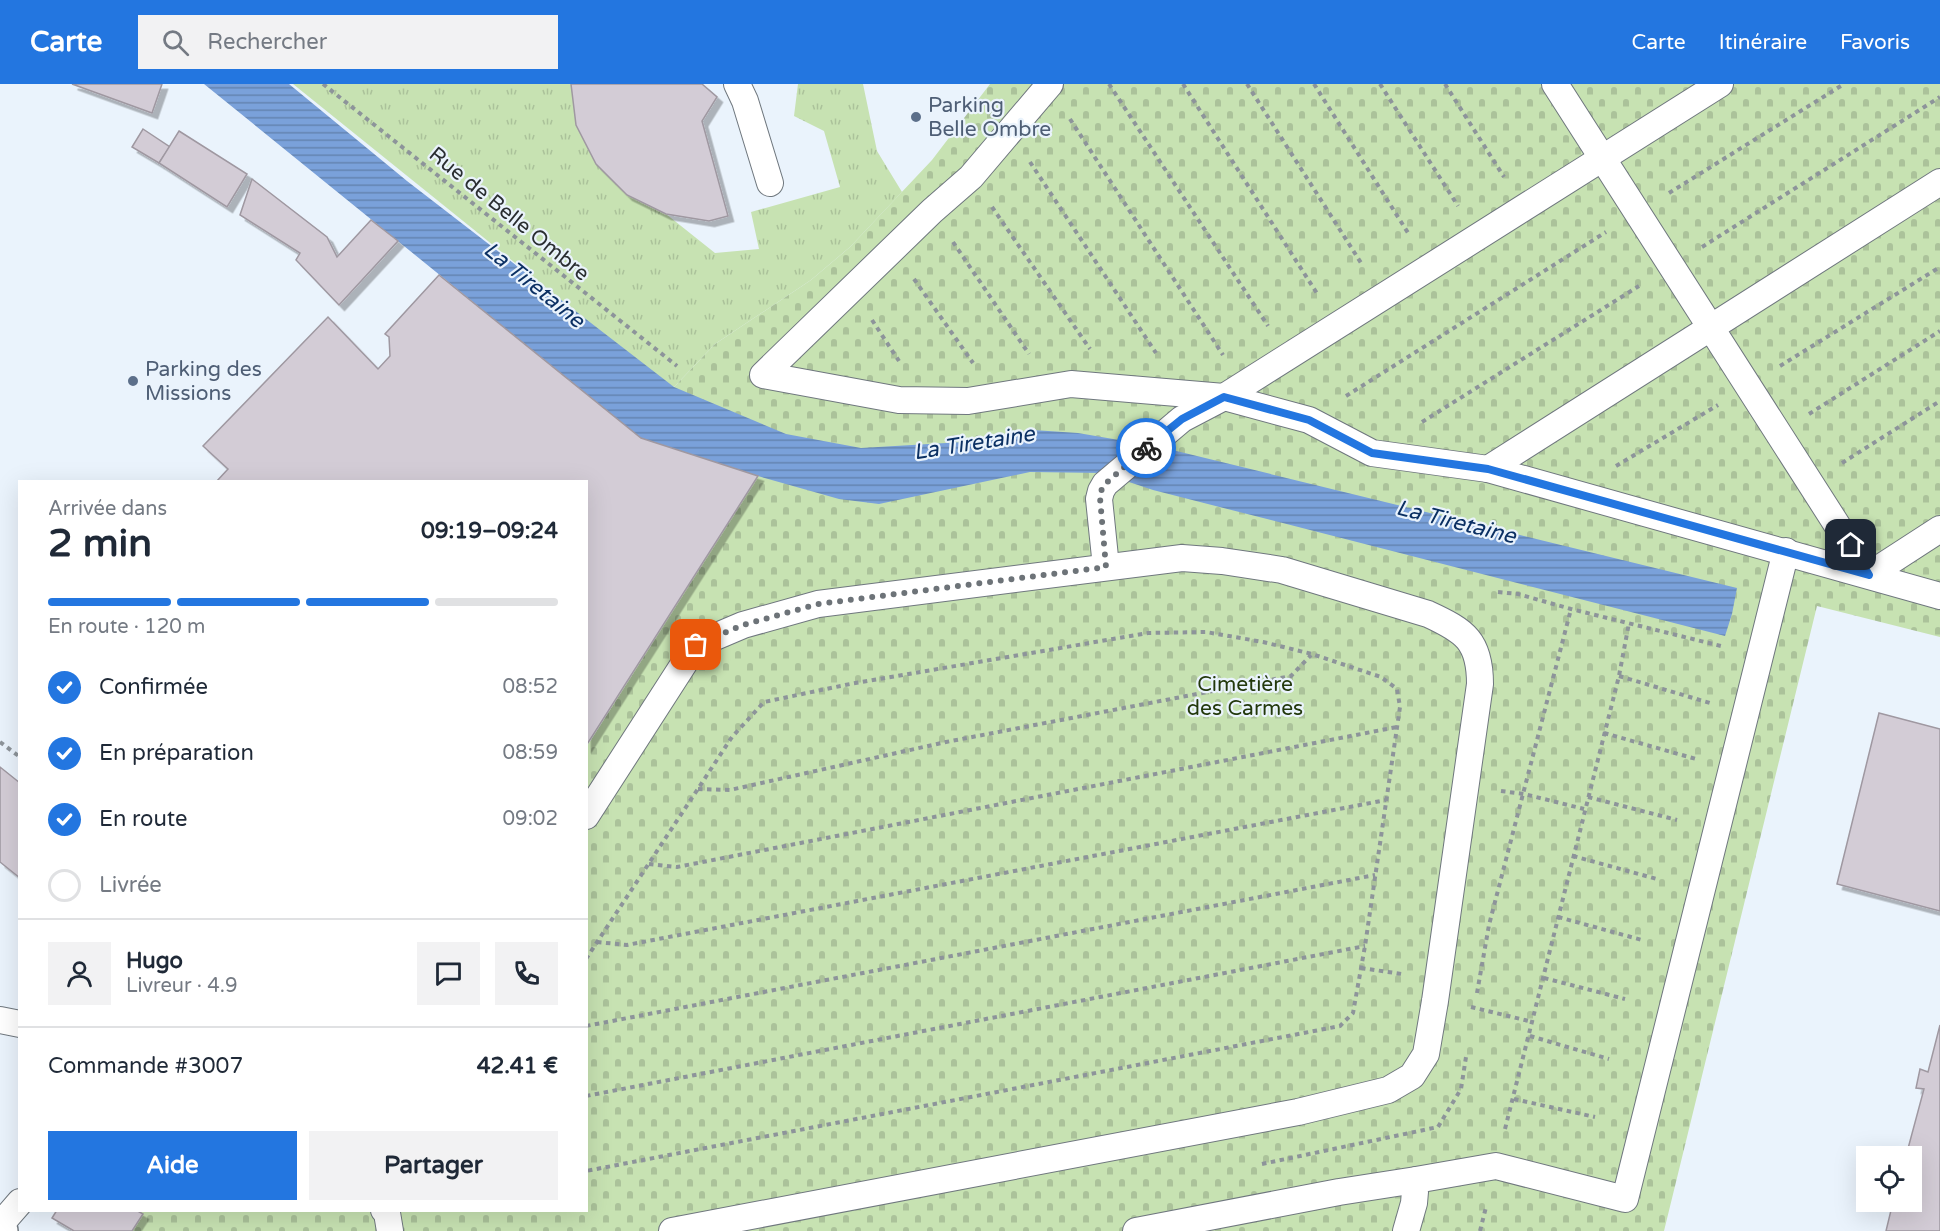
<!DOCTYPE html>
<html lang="fr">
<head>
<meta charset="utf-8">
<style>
	body { margin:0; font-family:"Varela Round",sans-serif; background:#f2f2f3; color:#1f2937; height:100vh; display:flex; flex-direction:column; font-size:22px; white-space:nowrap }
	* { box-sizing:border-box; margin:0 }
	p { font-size:20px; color:#747a83 }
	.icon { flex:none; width:33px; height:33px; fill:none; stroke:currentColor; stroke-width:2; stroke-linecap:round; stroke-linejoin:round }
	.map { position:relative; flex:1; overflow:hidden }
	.sheet { position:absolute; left:18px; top:396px; width:570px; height:732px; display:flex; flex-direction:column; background:#fff; border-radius:0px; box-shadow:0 6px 24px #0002 }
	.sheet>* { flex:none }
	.buttons { position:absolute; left:1856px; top:1062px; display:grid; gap:12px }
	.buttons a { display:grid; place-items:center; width:66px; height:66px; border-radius:0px; background:#fff; box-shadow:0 6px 24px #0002; font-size:30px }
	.pin { position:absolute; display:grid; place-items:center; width:51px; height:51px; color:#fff; margin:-26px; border-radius:12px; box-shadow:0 3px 9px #0006 }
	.courier { position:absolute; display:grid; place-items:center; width:60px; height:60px; margin:-30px; border:4px solid #2376e0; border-radius:50%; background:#fff; color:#222; box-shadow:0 2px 8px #0007 }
	.summary em { font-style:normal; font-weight:700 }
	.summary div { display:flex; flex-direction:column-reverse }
	.summary { display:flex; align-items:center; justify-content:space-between; height:102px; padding:0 30px }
	h1 { font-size:39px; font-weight:700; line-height:45px }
	.bar { display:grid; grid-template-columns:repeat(4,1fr); gap:9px 6px; align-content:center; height:72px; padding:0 30px }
	.bar i { height:8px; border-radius:4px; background:#e0e1e3 }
	.bar .current { background:#2376e0 }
	.bar p { grid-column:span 4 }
	.line { display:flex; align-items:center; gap:15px; padding:0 30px; border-top:2px solid #e0e1e3 }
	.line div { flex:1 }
	.round { display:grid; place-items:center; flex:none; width:63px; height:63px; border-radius:0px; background:#f2f2f3 }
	ol { padding:0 30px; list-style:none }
	li { display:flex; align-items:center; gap:18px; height:66px }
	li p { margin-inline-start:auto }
	li .icon { padding:6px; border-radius:50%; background:#2376e0; color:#fff; stroke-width:4 }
	li:last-child { color:#747a83 }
	li i { width:33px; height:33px; border:3px solid #e0e1e3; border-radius:50% }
	.action { display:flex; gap:12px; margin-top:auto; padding:12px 30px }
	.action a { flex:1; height:69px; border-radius:0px; background:#2376e0; color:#fff; font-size:24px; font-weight:700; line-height:69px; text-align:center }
	.action a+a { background:#f2f2f3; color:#1f2937 }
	header { display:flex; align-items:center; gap:36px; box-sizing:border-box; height:84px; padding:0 30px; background:#2376e0; color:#fff }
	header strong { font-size:28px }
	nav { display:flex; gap:33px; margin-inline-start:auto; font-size:21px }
	.search { width:420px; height:54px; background:#f2f2f3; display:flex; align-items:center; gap:15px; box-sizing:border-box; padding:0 21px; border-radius:0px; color:#747a83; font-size:22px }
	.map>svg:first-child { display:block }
	.grass { fill:url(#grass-tufts) }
	.cemetery { fill:url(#cemetery-stones) }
	.water { fill:url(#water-rules) }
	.building { fill:#d3ccd6; stroke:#9f98a1; stroke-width:1.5; filter:url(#shadow) }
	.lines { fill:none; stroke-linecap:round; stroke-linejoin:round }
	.lane-casing { stroke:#6f777e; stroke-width:28 }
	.primary-casing { stroke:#6f777e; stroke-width:36 }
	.path { stroke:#8d949a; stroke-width:4; stroke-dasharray:4.5 4.5; stroke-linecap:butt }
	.lane { stroke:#fff; stroke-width:26 }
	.primary { stroke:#fff; stroke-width:33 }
	.done { stroke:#6d7378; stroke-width:6; stroke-dasharray:0 10.8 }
	.route { stroke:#2376e0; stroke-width:8 }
	.service-dot { fill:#5c6f8a; stroke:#eaf3fc; stroke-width:2 }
	.labels { text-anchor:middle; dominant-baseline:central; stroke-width:4.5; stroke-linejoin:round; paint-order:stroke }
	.service-label { font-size:21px; fill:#4e5e75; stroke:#eaf3fc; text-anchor:start }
	.street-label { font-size:21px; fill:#2a2e31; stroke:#eaf3fc }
	.park-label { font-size:21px; fill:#22380b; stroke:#eaf3fc }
	.water-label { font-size:22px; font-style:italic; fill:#0b3063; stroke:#eaf3fc }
</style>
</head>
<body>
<header>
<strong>Carte</strong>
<div class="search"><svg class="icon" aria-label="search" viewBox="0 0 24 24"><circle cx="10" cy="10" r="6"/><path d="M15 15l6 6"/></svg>Rechercher</div>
<nav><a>Carte</a><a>Itinéraire</a><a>Favoris</a></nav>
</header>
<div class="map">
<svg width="1940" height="1147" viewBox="0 0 1940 1147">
	<defs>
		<pattern id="grass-tufts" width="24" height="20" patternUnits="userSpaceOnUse" patternTransform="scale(1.5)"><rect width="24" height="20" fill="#c7e2b2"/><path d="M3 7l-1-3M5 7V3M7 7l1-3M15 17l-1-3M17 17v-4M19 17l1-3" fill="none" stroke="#abc29a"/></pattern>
		<pattern id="cemetery-stones" width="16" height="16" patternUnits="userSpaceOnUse" patternTransform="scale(1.5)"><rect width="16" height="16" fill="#c7e2b2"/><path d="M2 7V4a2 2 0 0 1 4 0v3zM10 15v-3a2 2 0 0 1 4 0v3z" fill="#abc29a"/></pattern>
		<pattern id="water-rules" width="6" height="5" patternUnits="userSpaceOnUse" patternTransform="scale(1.5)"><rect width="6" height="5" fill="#7aa1da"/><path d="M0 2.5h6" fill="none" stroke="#6484b1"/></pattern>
		<filter id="shadow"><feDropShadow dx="5.5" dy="5.5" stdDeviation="0" flood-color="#0004"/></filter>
	</defs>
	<rect width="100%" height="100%" fill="#eaf3fc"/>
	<path class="grass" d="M 293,0 L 571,0 L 576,41 L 596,80 L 627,111 L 666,130 L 715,169 L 759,165 L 751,128 L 840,103 L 824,47 L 794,32 L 798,0 L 863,0 L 877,67 L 902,108 L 850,163 L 811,196 L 715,260 L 674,303 L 658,294 Z"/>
	<path class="cemetery" d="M 990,0 L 1940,0 L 1940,553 L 1817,522 L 1664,1147 L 74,1147 L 52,1134 L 57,1126 L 586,1126 L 587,662 L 758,392 L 641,354 L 674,303 L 715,260 L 811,196 L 850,163 L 932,76 Z"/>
	<path class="water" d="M 204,0 L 289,0 L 407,97 L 674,303 L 786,350 L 861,364 L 963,358 L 1033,346 L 1078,349 L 1160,363 L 1737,504 L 1732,530 L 1725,552 L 1153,406 L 1102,389 L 1030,388 L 879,420 L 839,415 L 758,392 L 641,354 Z"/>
	<g class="building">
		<path d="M 72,0 L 162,0 L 152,29 Z"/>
		<path d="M 571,0 L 702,0 L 717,13 L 702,37 L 728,132 L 709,137 L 666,130 L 627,111 L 596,80 L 576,41 Z"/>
		<path d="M 143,45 L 170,63 L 159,79 L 132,63 Z"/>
		<path d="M 179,47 L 247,90 L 227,123 L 159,79 Z"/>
		<path d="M 252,95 L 327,153 L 337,173 L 371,136 L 398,157 L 339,221 L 296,176 L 300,169 L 240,131 Z"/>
		<path d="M 439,191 L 641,354 L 758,392 L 586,662 L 586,398 L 216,398 L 228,385 L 203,362 L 328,233 L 378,285 L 390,272 L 389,253 L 385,250 Z"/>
		<path d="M 1879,629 L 1940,645 L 1940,827 L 1837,800 Z"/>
		<path d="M 0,683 L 20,699 L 20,794 L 0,778 Z"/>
		<path d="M 1940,941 L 1940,1147 L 1886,1147 L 1893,1118 L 1911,1118 L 1911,1072 L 1906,1072 L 1924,1005 L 1916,1004 L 1920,985 L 1928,988 Z"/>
		<path d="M 57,1126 L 136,1126 L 143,1130 L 132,1147 L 74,1147 L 52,1134 Z"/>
	</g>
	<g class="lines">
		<g class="lane-casing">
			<g id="lane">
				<path d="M 737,0 L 745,17 L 770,99"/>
				<path d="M 1050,0 L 971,93 L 932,127 L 763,291 L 899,316 L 968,317 L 1071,300 L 1224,313 L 1309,336 L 1372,369 L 1488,385 L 1940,512"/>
				<path d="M 1555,0 L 1869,491 L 1940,445"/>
				<path d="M 1488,385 L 1940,98"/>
				<path d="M 1106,483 L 1099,415 L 1101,407 L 1105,400 L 1182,335 L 1224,313 L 1720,0"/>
				<path d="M 586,732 L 696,561 L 743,541 L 818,520 L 1182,474 L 1222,477 L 1282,486 L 1428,530 C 1465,547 1480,557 1480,600 L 1435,917 L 1426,970 L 1412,992 L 1388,1006 L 1298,1028 L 672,1147"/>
				<path d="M 0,936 L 20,940"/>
				<path d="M 384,1126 L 387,1129 L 390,1147"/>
				<path d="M 0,1141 L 20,1118"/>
				<path d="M 1136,1147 L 1339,1108 L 1416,1096"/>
				<path d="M 1406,1147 L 1414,1119 L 1416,1096 L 1496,1082 L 1625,1115 L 1786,467"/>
			</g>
		</g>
		<g class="primary-casing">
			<path id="primary" d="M 0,1146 L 1,1147"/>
		</g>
		<g class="path">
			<path d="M 323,0 L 677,282"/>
			<path d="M 1109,0 L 1268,242"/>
			<path d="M 1183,0 L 1318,211"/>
			<path d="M 1247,0 L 1363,182"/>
			<path d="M 1314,0 L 1410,152"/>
			<path d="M 1380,0 L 1458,122"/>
			<path d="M 1445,0 L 1504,93"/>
			<path d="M 1070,35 L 1223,271"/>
			<path d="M 1030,78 L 1156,269"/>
			<path d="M 1669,109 L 1844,0"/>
			<path d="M 992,123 L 1090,265"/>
			<path d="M 953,158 L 1029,270"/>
			<path d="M 1702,163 L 1940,13"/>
			<path d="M 914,195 L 973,279"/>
			<path d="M 872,236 L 899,277"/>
			<path d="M 1780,282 L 1940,183"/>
			<path d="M 1346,312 L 1606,148"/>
			<path d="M 1809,330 L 1940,247"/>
			<path d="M 1422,338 L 1639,202"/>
			<path d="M 1842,379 L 1940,317"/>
			<path d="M 1616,382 L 1718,321"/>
			<path d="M 1498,508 L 1518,510 L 1571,525 L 1725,563"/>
			<path d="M 1619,592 L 1710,619"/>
			<path d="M 1604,649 L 1696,675"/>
			<path d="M 0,658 L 20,673"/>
			<path d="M 698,705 L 730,706 L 946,658 L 1291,592 L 1311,571"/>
			<path d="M 1501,707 L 1524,710 L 1584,725"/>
			<path d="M 1588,713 L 1677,736"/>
			<path d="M 1573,772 L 1657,795"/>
			<path d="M 649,780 L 677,783 L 1397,643"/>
			<path d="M 1558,833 L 1642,856"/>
			<path d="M 597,858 L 627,861 L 1386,716"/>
			<path d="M 586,875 L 732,653 L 764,618 L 850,600 L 1148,549 L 1206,548 L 1263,558 L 1312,570 L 1381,593 L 1397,605 L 1400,623 L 1365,862 L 1353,929 L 1340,942 L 586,1087"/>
			<path d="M 1361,884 L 1402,890"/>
			<path d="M 1544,894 L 1625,915"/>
			<path d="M 1477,909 L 1489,841 L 1571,525"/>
			<path d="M 1471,923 L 1533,938"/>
			<path d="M 586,942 L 1375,791"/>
			<path d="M 1530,952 L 1609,975"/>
			<path d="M 586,1012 L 1365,862"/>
			<path d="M 1514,1015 L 1595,1033"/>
			<path d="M 1505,1045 L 1619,592 L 1629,539"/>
			<path d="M 1262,1080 L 1438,1043 L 1461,1005 L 1466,973"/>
			<path d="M 1480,1147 L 1486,1123"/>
		</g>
		<use href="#lane" class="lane"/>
		<use href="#primary" class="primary"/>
	</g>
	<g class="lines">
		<path class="done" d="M 696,561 L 743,541 L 818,520 L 1106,483 L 1100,414 L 1101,407 L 1105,400 L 1146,364"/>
		<path class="route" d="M 1146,364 L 1182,335 L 1224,313 L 1309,336 L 1372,369 L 1488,385 L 1869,491 L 1851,461"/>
	</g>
	<g class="service-dot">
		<circle cx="916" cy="33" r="6"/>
		<circle cx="133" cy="297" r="6"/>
	</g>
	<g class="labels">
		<g class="service-label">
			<text x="928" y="21">Parking<tspan x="928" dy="24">Belle Ombre</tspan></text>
			<text x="145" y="285">Parking des<tspan x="145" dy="24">Missions</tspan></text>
		</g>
		<g class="street-label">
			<text transform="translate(509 130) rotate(39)">Rue de Belle Ombre</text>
		</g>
		<g class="park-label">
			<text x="1245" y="600">Cimetière<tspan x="1245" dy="24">des Carmes</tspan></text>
		</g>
		<g class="water-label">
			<text transform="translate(534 201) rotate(39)">La Tiretaine</text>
			<text transform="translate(974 359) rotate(-9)">La Tiretaine</text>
			<text transform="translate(1456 438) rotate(14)">La Tiretaine</text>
		</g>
	</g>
</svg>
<div class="buttons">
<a><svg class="icon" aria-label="locate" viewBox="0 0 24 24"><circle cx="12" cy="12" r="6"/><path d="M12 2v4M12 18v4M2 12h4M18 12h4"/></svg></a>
</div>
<div class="pin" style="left:696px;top:561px;background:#ea580c"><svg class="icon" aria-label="bag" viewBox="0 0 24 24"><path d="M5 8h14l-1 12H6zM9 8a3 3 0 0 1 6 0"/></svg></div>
<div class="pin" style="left:1851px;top:461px;background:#1f2937"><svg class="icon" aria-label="home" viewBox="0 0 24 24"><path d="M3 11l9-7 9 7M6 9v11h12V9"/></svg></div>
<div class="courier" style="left:1146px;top:364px"><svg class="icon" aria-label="bike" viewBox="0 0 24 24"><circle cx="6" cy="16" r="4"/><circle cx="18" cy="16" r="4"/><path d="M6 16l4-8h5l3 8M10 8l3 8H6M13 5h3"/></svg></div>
<section class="sheet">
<div class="summary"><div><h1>2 min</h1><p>Arrivée dans</p></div><em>09:19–09:24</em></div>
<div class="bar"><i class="current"></i><i class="current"></i><i class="current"></i><i></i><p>En route · 120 m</p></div>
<ol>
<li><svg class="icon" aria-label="check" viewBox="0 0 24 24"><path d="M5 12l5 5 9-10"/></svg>Confirmée<p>08:52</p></li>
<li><svg class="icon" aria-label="check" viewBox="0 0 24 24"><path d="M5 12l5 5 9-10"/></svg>En préparation<p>08:59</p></li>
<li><svg class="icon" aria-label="check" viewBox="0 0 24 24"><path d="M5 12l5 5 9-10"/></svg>En route<p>09:02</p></li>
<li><i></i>Livrée</li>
</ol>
<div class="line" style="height:108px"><a class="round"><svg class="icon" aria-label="person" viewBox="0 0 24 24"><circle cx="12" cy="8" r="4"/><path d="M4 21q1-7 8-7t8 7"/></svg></a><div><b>Hugo</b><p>Livreur · 4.9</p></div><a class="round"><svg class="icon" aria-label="chat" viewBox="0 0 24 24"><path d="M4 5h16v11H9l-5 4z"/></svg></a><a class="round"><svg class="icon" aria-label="phone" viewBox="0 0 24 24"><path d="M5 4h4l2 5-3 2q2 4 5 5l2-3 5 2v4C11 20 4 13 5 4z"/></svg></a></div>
<div class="line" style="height:78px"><div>Commande #3007</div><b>42.41 €</b></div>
<div class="action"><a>Aide</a><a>Partager</a></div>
</section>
</div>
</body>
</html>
